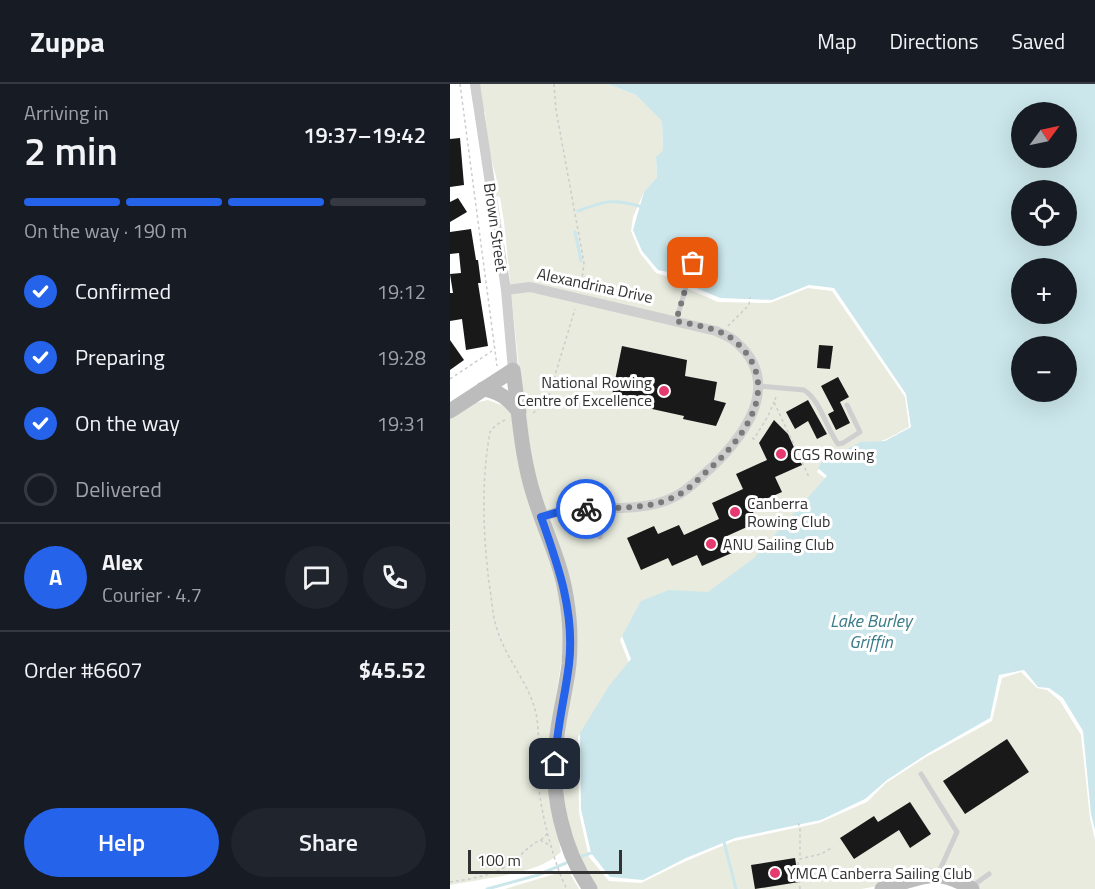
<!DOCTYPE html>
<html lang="en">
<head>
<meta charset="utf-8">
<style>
	body { margin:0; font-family:"Titillium Web",sans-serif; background:#20242c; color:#f1f3f6; height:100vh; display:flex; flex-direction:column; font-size:22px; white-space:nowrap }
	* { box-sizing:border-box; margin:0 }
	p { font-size:20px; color:#9ea1a6 }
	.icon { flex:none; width:33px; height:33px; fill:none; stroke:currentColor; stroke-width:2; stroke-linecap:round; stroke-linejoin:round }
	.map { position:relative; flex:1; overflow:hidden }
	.drawer { display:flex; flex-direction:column; background:#171b24; width:450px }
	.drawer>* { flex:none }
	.needle { width:39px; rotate:57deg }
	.controls { position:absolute; left:561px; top:18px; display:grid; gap:12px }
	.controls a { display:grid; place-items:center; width:66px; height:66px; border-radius:50%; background:#171b24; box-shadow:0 6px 24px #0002; font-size:30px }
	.scale { position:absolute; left:18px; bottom:15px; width:154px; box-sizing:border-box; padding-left:6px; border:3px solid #323232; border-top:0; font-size:16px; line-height:21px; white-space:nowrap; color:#323232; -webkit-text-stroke:4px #fff; paint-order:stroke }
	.pin { position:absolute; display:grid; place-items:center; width:51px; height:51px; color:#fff; margin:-26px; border-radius:12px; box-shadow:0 3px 9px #0006 }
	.courier { position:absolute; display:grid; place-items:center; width:60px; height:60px; margin:-30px; border:4px solid #2563eb; border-radius:50%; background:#fff; color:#222; box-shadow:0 2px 8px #0007 }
	.head em { font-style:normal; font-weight:600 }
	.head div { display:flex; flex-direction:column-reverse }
	.head { display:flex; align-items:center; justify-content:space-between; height:102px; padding:0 24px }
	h1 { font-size:39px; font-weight:600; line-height:45px }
	.bar { display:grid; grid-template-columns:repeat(4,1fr); gap:9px 6px; align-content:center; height:72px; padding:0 24px }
	.bar i { height:8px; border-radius:4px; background:#363941 }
	.bar .active { background:#2563eb }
	.bar p { grid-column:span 4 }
	.line { display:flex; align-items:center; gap:15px; padding:0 24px; border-top:2px solid #363941 }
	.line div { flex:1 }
	.round { display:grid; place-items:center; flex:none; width:63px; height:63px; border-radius:32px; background:#20242c }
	ol { padding:0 24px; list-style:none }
	li { display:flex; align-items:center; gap:18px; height:66px }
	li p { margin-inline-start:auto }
	li .icon { padding:6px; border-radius:50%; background:#2563eb; color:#fff; stroke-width:4 }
	li:last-child { color:#9ea1a6 }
	li i { width:33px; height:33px; border:3px solid #363941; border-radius:50% }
	.button { display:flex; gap:12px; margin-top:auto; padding:12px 24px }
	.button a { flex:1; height:69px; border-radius:36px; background:#2563eb; color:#fff; font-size:24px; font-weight:600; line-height:69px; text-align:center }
	.button a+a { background:#20242c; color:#f1f3f6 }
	header { display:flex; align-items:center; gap:36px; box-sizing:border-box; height:84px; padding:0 30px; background:#171b24; border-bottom:2px solid #363941 }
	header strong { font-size:28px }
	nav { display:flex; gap:33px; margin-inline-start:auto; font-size:21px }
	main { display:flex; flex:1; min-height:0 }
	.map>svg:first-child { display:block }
	.green { fill:#e8ebde }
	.water { fill:#cbe7eb; fill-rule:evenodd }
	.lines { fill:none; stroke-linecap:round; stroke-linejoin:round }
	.stream { stroke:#cbe7eb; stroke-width:3 }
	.building { fill:#191919 }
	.path { stroke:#ccc; stroke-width:1.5; stroke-dasharray:3 3; stroke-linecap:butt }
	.lane { stroke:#cfcfcf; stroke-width:5 }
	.street { stroke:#cfcfcf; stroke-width:10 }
	.secondary { stroke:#bcbcbc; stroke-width:15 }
	.done { stroke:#7a7a7a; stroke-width:6; stroke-dasharray:0 10.8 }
	.route { stroke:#2563eb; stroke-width:8 }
	.poi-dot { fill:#e43a6f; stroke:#fff; stroke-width:2 }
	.labels { text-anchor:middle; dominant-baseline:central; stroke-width:6; stroke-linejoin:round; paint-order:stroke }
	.street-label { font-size:16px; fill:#323232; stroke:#fff }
	.poi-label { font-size:16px; fill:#323232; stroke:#fff; text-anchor:start }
	.water-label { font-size:18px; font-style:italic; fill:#3b7c88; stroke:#fff }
</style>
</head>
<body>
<header>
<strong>Zuppa</strong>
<nav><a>Map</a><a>Directions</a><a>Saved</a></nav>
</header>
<main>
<section class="drawer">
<div class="head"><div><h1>2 min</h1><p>Arriving in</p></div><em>19:37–19:42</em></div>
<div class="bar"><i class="active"></i><i class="active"></i><i class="active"></i><i></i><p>On the way · 190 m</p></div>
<ol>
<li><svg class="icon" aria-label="check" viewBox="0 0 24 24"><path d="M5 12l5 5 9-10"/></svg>Confirmed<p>19:12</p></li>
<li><svg class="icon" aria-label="check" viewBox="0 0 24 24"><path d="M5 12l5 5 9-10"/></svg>Preparing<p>19:28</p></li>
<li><svg class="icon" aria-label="check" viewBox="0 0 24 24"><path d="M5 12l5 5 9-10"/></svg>On the way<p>19:31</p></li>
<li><i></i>Delivered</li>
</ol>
<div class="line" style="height:108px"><b class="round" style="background:#2563eb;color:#fff">A</b><div><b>Alex</b><p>Courier · 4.7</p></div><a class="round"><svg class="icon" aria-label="chat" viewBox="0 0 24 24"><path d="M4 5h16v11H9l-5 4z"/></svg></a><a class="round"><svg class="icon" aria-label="phone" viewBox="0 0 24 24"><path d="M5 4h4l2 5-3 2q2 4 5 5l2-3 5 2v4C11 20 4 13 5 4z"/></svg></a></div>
<div class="line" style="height:78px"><div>Order #6607</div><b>$45.52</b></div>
<div class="button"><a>Help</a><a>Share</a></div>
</section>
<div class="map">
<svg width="645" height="805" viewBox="0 0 645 805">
	<rect width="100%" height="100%" fill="#fff"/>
	<g class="green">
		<path d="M 20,0 L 158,0 L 186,11 L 212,36 L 213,66 L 206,74 L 207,93 L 194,108 L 183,133 L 181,147 L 190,169 L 206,189 L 216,192 L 236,204 L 268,218 L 320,219 L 358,204 L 382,207 L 455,313 L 459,343 C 451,347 442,353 434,356 C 414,363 377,368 367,388 L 376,395 L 304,478 L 260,511 L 190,521 L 170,556 L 179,579 L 158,606 L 128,653 L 129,729 L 139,773 L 159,797 L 191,799 L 234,778 L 284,757 L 369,739 L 417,718 L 436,699 L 476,673 L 542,637 L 552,594 L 571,588 L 587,604 L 597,606 L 610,617 L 631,651 L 640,734 L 645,756 L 645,805 L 527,805 L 479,793 L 411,805 L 145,805 L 140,797 L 116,736 L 110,698 L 111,662 L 124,580 L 84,387 L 69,286 L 54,138 L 50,113 L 46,112 L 47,97 L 39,66 L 35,28 L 23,20 Z"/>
		<path d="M 38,316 L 57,323 L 62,330 L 111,517 L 115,553 L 99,658 L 98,690 L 100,717 L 111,768 C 106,772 100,777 95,779 C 72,791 26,796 0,801 L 0,334 L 24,319 Z"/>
		<path d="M 118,786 L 129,805 L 55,805 Z"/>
	</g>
	<path class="water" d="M 158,0 L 645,0 L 645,746 L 641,730 L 633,647 L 613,614 L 599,604 L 588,603 L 574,586 L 549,591 L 540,634 L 477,670 L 437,696 L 415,715 L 371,736 L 285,754 L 236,774 L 193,796 L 160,793 L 141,769 L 131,725 L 130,649 L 159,602 L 181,575 L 172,552 L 191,517 L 219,506 L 258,508 L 304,474 L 377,392 L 368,384 L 372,377 L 411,358 L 435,357 L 461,343 L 456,310 L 384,204 L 359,201 L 322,216 L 270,214 L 237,200 L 218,188 L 208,186 L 192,167 L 183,146 L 194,108 L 207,93 L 206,73 L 213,66 L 212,37 L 186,11 ZM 572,28 L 616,28 L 616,74 L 572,74 ZM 572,106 L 616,106 L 616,152 L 572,152 ZM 572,184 L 616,184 L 616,230 L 572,230 ZM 572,262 L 616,262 L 616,308 L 572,308 Z"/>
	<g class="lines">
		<g class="stream">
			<path d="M 128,127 C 156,116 164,115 193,123"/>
			<path d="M 125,148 L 131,177"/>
			<path d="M 274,758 L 286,805"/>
			<path d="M 132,772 L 141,769"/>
			<path d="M 37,805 L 88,791 L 116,779"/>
		</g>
	</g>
	<g class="building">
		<path d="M 10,54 L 14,101 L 0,103 L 0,55 Z"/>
		<path d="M 8,114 L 17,128 L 0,138 L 0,118 Z"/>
		<path d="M 21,145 L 26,176 L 28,176 L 31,199 L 28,199 L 38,262 L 16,266 L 12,235 L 0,237 L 0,209 L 3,209 L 0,190 L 11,189 L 9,169 L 0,170 L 0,148 Z"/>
		<path d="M 0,256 L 14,276 L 0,286 Z"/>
		<path d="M 369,261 L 383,262 L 380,285 L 367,284 Z"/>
		<path d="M 172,262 L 237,276 L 235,292 L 267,298 L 264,316 L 276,319 L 266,342 L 233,335 L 234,332 L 161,316 Z"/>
		<path d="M 388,293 L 399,313 L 390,318 L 400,339 L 386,346 L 378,330 L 384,327 L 371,302 Z"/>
		<path d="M 358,316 L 377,350 L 367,355 L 358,337 L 345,345 L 336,328 Z"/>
		<path d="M 324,336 L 338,350 L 352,381 L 325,393 L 332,408 L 300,422 L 308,438 L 277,452 L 284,468 L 252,482 L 247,471 L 222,482 L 218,474 L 191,486 L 177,454 L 204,442 L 208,450 L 229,441 L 234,451 L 269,435 L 262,419 L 293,405 L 286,390 L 317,376 L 309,359 Z"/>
		<path d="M 557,655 L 579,688 L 515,730 L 493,697 Z"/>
		<path d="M 460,718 L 481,750 L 460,764 L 449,746 L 404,775 L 390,754 L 424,732 L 428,738 Z"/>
		<path d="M 345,774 L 349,798 L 305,805 L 301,781 Z"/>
	</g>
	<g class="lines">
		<g class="path">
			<path d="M 10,0 L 47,282"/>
			<path d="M 104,0 L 106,26 L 134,179 L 131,203"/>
			<path d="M 278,242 L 299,221 L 300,213"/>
			<path d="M 0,295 L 42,267"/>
			<path d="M 326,313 L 324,318 L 359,393"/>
			<path d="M 83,329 L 97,318 L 125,225"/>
			<path d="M 55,336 L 46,341 L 40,348 C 31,398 33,448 39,499 C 42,515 42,532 48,548 C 58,579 82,602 87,635 C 90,658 88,681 89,704 C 91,729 105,784 117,805"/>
			<path d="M 302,354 L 304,355 L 318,332 L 324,318"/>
			<path d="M 348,739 L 350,743 L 350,774"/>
			<path d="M 91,756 L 98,749"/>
			<path d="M 0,798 C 20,795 43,792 60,780 C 71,772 78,762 90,756 L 101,762"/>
			<path d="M 350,805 L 348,778 L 350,775 L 371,770 L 383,763"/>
		</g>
		<g class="lane">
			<path d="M 226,237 L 243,179"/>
			<path d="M 309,302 L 354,306 C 371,317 376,344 388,360 L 393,359 L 410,348 L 397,321"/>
			<path d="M 150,453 L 152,425"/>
			<path d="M 471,690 L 507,748 L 488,790"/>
			<path d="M 521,803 L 539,790"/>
		</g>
		<g class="street">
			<path d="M 25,0 L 56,206 L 63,286"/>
			<path d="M 56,206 L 80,203 L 266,247 C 272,250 281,253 286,258 C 333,299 296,350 262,383 C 249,394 238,407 222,414 C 193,428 154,423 122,425 C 112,426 101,430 91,433"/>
		</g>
		<g class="secondary">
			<path d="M 33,305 C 49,307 59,315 69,328"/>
			<path d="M 0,327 L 63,286 C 69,327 71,372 84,412 C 94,445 111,478 116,512 C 120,534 121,557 119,580 C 116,607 108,634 106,661 C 100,709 113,765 140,805"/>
			<path d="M 432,805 C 470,794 486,781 522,805"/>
		</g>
	</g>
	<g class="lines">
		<path class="done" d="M 136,425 C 163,423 197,426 222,414 C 239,407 251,392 265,380 C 299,347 331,299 286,258 C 271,244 245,241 226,237 L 243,179"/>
		<path class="route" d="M 105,680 C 106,646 115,614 119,580 C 125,528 108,481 91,433 L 119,425 L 136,425"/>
	</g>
	<g class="poi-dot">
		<circle cx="214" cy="307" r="6"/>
		<circle cx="331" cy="370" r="6"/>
		<circle cx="285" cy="428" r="6"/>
		<circle cx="261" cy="460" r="6"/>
		<circle cx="325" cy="789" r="6"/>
	</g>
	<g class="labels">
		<g class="street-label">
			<text transform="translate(46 143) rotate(82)">Brown Street</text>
			<text transform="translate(145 201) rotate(12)">Alexandrina Drive</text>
		</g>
		<g class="poi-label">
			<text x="202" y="298" text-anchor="end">National Rowing<tspan x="202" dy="18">Centre of Excellence</tspan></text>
			<text x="343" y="370">CGS Rowing</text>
			<text x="297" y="419">Canberra<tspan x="297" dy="18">Rowing Club</tspan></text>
			<text x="273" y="460">ANU Sailing Club</text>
			<text x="337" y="789">YMCA Canberra Sailing Club</text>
		</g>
		<g class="water-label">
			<text x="421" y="536">Lake Burley<tspan x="421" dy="21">Griffin</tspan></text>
		</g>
	</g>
</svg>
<div class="controls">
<a><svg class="needle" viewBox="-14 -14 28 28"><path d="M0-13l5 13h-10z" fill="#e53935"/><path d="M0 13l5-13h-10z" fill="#9ea1a6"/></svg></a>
<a><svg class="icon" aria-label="locate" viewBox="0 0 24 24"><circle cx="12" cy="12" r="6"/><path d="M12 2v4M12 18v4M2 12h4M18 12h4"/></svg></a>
<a>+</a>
<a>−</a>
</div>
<div class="scale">100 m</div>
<div class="pin" style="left:243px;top:179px;background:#ea580c"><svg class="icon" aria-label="bag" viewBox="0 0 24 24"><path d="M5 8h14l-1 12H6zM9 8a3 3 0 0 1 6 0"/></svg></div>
<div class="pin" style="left:105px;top:680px;background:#1f2937"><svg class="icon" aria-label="home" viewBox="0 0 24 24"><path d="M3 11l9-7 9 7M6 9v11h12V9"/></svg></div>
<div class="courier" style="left:136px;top:425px"><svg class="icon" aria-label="bike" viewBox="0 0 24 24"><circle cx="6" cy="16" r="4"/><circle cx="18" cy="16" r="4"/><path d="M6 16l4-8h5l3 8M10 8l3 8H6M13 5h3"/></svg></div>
</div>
</main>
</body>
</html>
